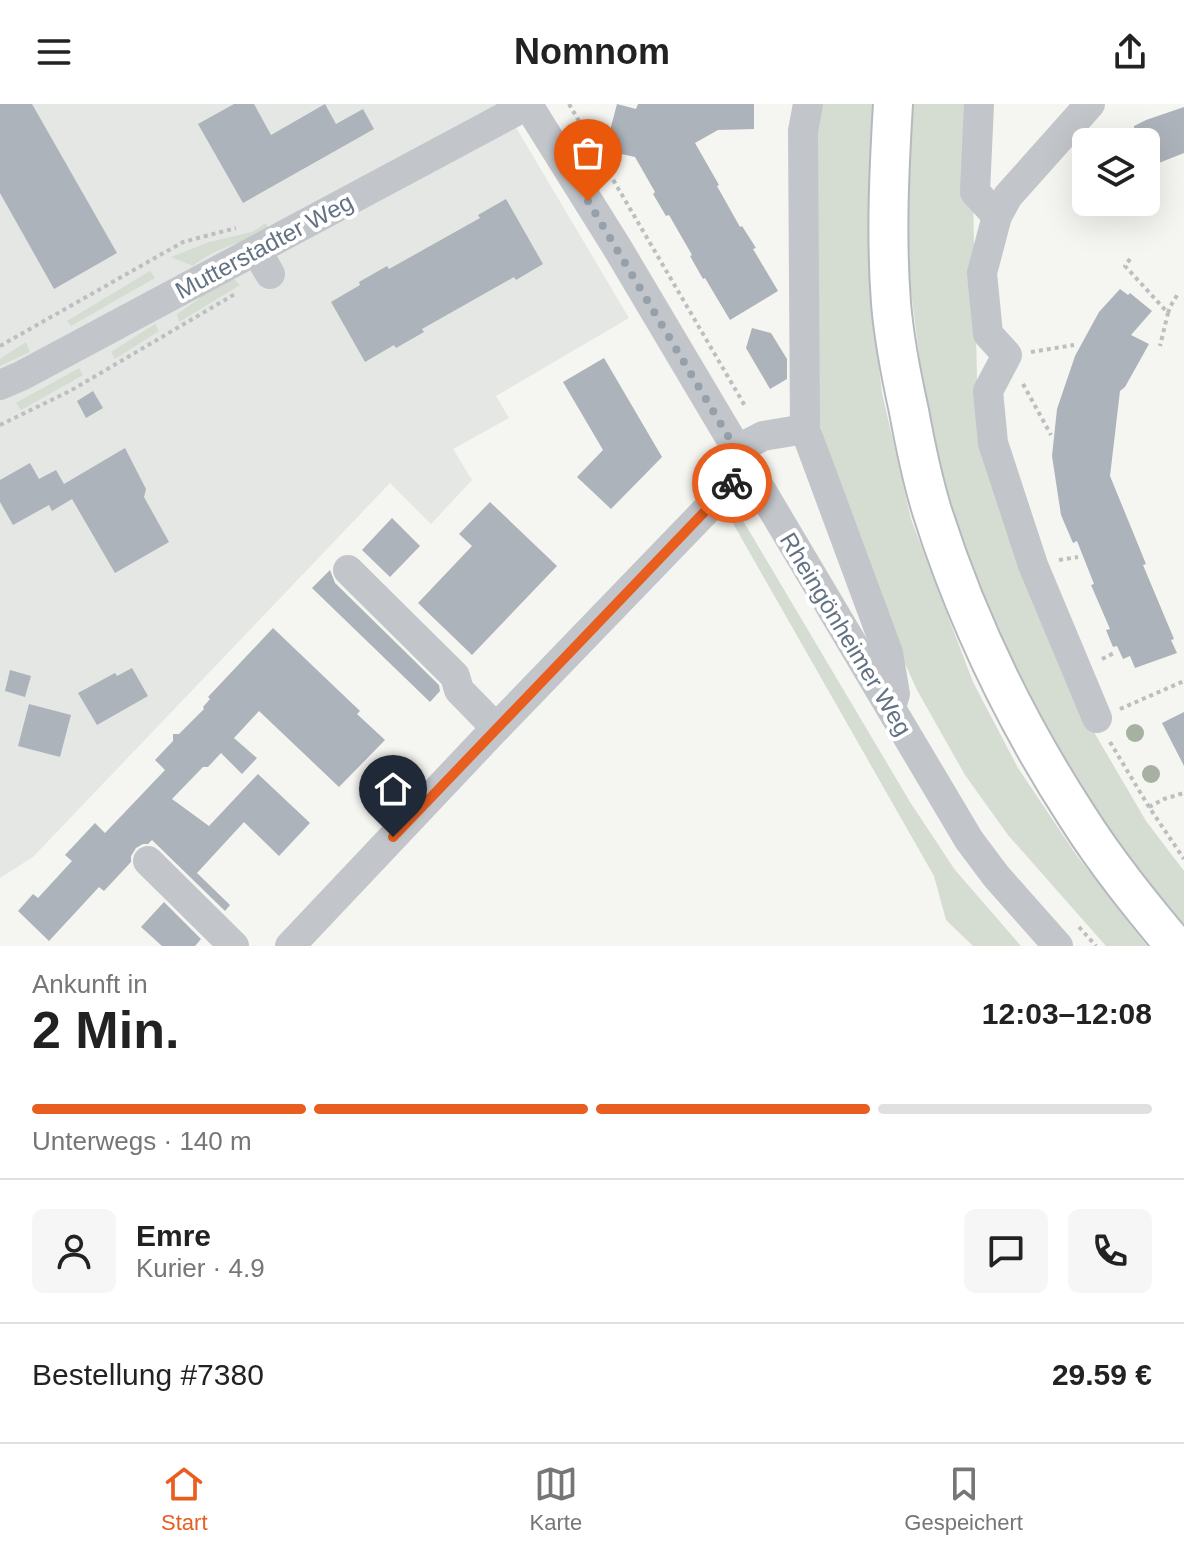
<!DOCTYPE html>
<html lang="de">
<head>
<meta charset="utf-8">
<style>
	body { margin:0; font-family:Helvetica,sans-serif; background:#f6f6f6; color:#222; height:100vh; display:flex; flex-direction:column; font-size:30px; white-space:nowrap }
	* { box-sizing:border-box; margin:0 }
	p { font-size:26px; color:#767676 }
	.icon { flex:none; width:44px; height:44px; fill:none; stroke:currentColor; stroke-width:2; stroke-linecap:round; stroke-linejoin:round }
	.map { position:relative; height:842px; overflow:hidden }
	.panel { display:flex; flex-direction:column; background:#fff; flex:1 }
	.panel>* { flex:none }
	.fabs { position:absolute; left:1072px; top:24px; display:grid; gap:16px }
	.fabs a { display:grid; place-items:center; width:88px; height:88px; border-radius:12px; background:#fff; box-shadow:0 8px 32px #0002; font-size:40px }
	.pin { position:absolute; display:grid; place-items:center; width:68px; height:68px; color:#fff; margin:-82px -34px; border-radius:50% 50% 50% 0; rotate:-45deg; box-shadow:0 0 8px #0007 }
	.pin .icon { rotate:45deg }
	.courier { position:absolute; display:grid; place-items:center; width:80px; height:80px; margin:-40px; border:6px solid #e75e1f; border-radius:50%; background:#fff; color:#222; box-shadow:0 2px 10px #0007 }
	.headline em { font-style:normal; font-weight:700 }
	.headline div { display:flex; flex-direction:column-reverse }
	.headline { display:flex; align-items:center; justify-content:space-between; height:136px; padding:0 32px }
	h1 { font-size:52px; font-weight:700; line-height:60px }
	.bar { display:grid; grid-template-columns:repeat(4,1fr); gap:12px 8px; align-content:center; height:96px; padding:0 32px }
	.bar i { height:10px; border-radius:6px; background:#e0e0e0 }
	.bar .on { background:#e75e1f }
	.bar p { grid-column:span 4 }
	.line { display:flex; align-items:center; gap:20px; padding:0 32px; border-top:2px solid #e0e0e0 }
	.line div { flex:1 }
	.round { display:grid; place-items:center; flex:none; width:84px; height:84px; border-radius:12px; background:#f6f6f6 }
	header { display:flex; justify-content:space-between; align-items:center; height:104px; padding:0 32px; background:#fff; font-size:36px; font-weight:700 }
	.tab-bar { display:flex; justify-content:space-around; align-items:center; height:112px; border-top:2px solid #e0e0e0; background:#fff; font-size:22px; color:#767676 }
	.tab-bar a { display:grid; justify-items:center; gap:4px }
	.tab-bar .on { color:#e75e1f }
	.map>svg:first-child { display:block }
	.built { fill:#e5e7e4 }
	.green { fill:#d5dcd2 }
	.building { fill:#adb3ba }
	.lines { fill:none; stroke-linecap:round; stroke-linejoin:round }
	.major-casing { stroke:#b5b9bd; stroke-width:42 }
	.path { stroke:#bcbec0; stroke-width:4; stroke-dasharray:4 4; stroke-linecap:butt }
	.minor { stroke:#c2c5c9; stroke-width:30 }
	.major { stroke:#fff; stroke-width:38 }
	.tree { fill:#a6b1a2 }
	.done { stroke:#96a0aa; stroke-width:8; stroke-dasharray:0 14.4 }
	.route { stroke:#e75e1f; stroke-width:10 }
	.labels { text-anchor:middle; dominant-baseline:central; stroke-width:8; stroke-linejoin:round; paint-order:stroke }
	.street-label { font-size:24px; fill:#637283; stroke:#fff }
</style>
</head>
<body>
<header><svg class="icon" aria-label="menu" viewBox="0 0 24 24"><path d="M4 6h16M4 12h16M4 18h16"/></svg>Nomnom<svg class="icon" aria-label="share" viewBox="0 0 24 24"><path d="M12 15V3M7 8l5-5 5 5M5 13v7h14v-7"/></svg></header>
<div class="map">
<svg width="1184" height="842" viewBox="0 0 1184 842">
	<rect width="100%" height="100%" fill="#f5f5f1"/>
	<path class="built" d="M 0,0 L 502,0 L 629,214 L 496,292 L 509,314 L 453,345 L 472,376 L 431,420 L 390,379 L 33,753 L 0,774 Z"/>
	<g class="green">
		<path d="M 819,0 L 873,0 L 868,124 L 872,206 L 882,289 L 911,415 L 973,578 L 1018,664 L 1077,752 L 1147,842 L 1106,842 L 1008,731 L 965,671 L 917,586 L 883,511 L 818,315 L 814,33 Z"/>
		<path d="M 911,0 L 971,0 L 978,322 L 1081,606 L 1146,717 L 1184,767 L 1184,821 L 1126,749 L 1078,684 L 1008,557 L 966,452 L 927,312 L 910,180 L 908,105 Z"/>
		<path d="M 266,119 L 269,128 C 244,138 213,144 193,162 L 171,153 L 209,138 L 252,128 Z"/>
		<path d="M 150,167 L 155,174 L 71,222 L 67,217 Z"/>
		<path d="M 222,174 L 234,175 L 240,181 L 179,218 L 177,210 L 199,195 L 204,185 Z"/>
		<path d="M 155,220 L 159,227 L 115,255 L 111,248 Z"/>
		<path d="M 26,238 L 30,248 L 0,262 L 0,255 Z"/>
		<path d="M 79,264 L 83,271 L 21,306 L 16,299 Z"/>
		<path d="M 729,393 L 910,698 L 955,766 L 1021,842 L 973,842 L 946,816 L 934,772 L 722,400 Z"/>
	</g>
	<g class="building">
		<path d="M 0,0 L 32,0 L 117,149 L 54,185 L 0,89 Z"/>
		<path d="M 234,0 L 254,0 L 271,31 L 325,0 L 336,20 L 363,5 L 374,25 L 243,99 L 198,20 Z"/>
		<path d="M 617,0 L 636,5 L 638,0 L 754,0 L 754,25 L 718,26 L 695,39 L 719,81 L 717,82 L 740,123 L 742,122 L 756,144 L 753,145 L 778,187 L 730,216 L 705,174 L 703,175 L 690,152 L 692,151 L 669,111 L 666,112 L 653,90 L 655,88 L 635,53 L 617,49 L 619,43 L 613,41 L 615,35 L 608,34 Z"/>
		<path d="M 1184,3 L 1184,49 L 1146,64 L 1146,38 L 1102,38 L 1134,24 L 1134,22 L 1146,16 Z"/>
		<path d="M 506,95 L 543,160 L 516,176 L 514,173 L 422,225 L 424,228 L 396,244 L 394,241 L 365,258 L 331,198 L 360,181 L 359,178 L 387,162 L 389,165 L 480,114 L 478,111 Z"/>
		<path d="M 1120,185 L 1128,191 L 1130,189 L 1152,207 L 1131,231 L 1149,240 L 1125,283 L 1120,287 L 1110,372 L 1146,460 L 1143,461 L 1174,535 L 1171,536 L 1177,549 L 1135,564 L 1130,552 L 1123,555 L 1117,542 L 1113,543 L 1106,526 L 1110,525 L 1091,481 L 1094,480 L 1077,437 L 1073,439 L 1061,411 L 1052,352 L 1057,305 L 1075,252 L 1099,208 Z"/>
		<path d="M 752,224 L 771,229 L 787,255 L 787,275 L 770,285 L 746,244 Z"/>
		<path d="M 604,254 L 662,353 L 611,405 L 577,373 L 603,346 L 563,278 Z"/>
		<path d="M 93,287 L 103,304 L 86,314 L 77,297 Z"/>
		<path d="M 125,344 L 146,385 L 144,393 L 169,438 L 115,469 L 72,395 L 52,407 L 49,401 L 13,421 L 0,398 L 0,376 L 30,359 L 39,375 L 56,366 L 64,380 Z"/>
		<path d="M 490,398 L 557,462 L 472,551 L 418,499 L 472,442 L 459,430 Z"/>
		<path d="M 392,414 L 420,442 L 390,473 L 362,446 Z"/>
		<path d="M 330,466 L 335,479 L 439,581 L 440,587 L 430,598 L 312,484 Z"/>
		<path d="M 273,524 L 360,607 L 357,610 L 385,636 L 339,683 L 259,607 L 234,634 L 257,654 L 242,670 L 221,649 L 208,663 L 203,663 L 172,695 L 209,722 L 258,670 L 310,719 L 279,752 L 244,718 L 197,769 L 230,801 L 225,807 L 152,736 L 148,740 L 143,740 L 136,744 L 131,752 L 131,758 L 104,787 L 99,783 L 49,837 L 18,807 L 33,790 L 38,794 L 72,757 L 65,751 L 95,719 L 105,729 L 165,666 L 155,656 L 173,637 L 173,630 L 179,630 L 204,605 L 203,603 L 210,595 L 208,593 Z"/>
		<path d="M 132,564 L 148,592 L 97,621 L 78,589 L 115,569 L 117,572 Z"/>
		<path d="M 10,566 L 31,572 L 25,593 L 5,587 Z"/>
		<path d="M 29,600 L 71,611 L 60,653 L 18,642 Z"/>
		<path d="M 1184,608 L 1184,662 L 1162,619 Z"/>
		<path d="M 164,798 L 201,835 L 195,842 L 162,842 L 141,823 Z"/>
	</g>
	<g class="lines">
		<g class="major-casing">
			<path id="major" d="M 893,0 C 889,67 886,133 891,199 C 894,235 901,271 909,307 C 915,340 922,374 932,407 C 966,514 1016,618 1077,712 C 1106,758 1140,800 1175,842"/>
		</g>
		<g class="path">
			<path d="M 569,0 L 745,302"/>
			<path d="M 1130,155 L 1125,162 L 1168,209 L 1160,242"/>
			<path d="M 1168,209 L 1170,203 L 1179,188"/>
			<path d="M 0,242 L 183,138 L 236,124"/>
			<path d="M 1031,248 L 1074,241"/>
			<path d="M 1023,280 L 1051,331"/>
			<path d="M 0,321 L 70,287 L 235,190"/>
			<path d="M 1059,456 L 1078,453"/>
			<path d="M 1102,555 L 1114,549"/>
			<path d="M 1120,605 L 1184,577"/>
			<path d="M 1110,638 L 1149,703 L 1184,755"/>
			<path d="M 1149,703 L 1164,695 L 1184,689"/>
			<path d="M 1079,823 L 1096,842"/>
		</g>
		<g class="minor">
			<path d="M 808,0 L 803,27 L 805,325 L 888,549 L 895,590 L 891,603"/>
			<path d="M 979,0 L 975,88 L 997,112"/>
			<path d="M 1090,0 L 1008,92 L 997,112 L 982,169 L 988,230 L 1007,251 L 988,287 L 993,339 L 1033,461 L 1097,614"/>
			<path d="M 528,1 L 618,145 L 969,736 L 996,772 L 1058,842"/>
			<path d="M 256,146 L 270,170"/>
			<path d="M 0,281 L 21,272 L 529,0"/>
			<path d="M 736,346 L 763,332 L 805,325"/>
			<path d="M 348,466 L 455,572 L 459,586 L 496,624"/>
			<path d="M 148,757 L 234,842"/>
			<path d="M 290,842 L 496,624 L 747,364"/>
		</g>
		<use href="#major" class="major"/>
	</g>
	<g class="tree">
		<circle cx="579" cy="45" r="9"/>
		<circle cx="1135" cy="629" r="9"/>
		<circle cx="1151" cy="670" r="9"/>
	</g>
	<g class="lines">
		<path class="done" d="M 588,97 L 747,364 L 732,379"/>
		<path class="route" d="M 393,733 L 732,379"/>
	</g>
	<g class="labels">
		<g class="street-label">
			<text transform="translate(264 142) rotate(-28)">Mutterstadter Weg</text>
			<text transform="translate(846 530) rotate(59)">Rheingönheimer Weg</text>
		</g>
	</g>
</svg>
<div class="fabs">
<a><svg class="icon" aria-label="layers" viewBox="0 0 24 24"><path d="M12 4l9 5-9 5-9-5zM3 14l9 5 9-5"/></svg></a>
</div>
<div class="pin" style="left:588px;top:97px;background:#ea580c"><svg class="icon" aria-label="bag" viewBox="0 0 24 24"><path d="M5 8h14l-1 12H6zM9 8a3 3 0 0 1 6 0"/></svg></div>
<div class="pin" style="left:393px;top:733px;background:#1f2937"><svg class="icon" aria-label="home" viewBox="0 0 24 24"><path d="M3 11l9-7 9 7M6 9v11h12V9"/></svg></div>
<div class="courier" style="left:732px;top:379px"><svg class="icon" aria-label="bike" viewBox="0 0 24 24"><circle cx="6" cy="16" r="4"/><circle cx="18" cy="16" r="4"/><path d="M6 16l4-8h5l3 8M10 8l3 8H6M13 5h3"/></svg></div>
</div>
<section class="panel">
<div class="headline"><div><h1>2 Min.</h1><p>Ankunft in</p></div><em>12:03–12:08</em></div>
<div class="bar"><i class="on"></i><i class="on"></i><i class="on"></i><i></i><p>Unterwegs · 140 m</p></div>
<div class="line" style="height:144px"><a class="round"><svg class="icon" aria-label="person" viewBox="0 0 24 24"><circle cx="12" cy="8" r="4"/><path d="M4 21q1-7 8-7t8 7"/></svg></a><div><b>Emre</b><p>Kurier · 4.9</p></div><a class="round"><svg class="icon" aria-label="chat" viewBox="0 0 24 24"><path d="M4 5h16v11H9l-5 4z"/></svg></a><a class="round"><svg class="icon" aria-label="phone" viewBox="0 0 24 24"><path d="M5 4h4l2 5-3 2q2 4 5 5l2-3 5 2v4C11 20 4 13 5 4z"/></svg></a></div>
<div class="line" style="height:104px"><div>Bestellung #7380</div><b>29.59 €</b></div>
</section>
<nav class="tab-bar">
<a class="on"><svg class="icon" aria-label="home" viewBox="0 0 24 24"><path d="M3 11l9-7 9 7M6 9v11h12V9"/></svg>Start</a>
<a><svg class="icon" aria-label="map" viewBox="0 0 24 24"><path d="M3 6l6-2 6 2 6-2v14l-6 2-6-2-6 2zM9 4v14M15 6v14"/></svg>Karte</a>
<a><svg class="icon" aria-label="saved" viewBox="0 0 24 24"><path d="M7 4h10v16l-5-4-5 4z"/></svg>Gespeichert</a>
</nav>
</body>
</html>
